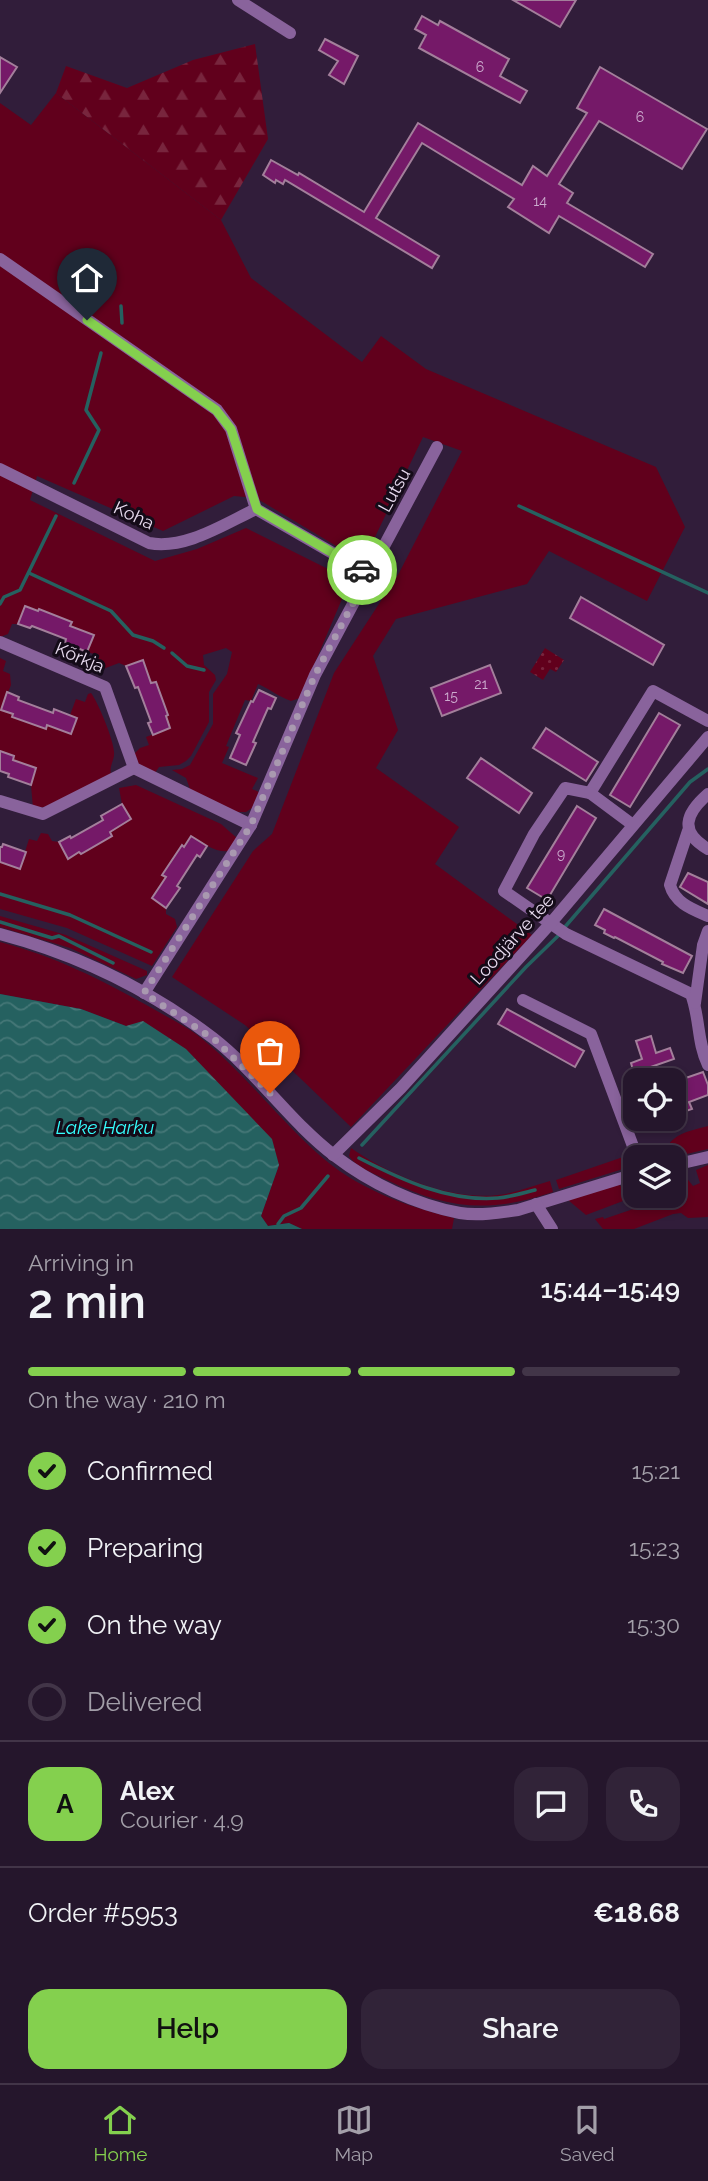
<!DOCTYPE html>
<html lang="en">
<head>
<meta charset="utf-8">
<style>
	body { margin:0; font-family:Raleway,sans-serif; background:#312338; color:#f1f3f6; height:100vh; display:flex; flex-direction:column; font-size:26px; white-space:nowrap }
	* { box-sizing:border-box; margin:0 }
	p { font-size:23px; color:#a39fa9 }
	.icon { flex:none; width:38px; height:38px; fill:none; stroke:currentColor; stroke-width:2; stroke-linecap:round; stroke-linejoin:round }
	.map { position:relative; height:1229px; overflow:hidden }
	.side { display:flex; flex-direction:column; background:#25162c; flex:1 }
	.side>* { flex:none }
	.fabs { position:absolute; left:623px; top:1068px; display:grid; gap:14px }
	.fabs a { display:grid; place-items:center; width:63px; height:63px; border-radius:14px; background:#25162c; box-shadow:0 4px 10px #0003,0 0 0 2px #423548; font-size:35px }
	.pin { position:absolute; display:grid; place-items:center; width:60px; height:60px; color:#fff; margin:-72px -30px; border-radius:50% 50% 50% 0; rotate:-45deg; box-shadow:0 0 7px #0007 }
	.pin .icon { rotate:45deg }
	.courier { position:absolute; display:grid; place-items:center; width:70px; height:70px; margin:-35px; border:5px solid #84d04e; border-radius:50%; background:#fff; color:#222; box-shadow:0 2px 9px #0007 }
	.summary em { font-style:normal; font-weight:600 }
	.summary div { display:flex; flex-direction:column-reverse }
	.summary { display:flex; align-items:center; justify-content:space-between; height:119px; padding:0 28px }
	h1 { font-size:46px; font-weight:600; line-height:52px }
	.bar { display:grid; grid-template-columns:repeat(4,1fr); gap:10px 7px; align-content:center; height:84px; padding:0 28px }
	.bar i { height:9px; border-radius:5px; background:#423548 }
	.bar .current { background:#84d04e }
	.bar p { grid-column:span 4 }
	.line { display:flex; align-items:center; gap:18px; padding:0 28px; border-top:2px solid #423548 }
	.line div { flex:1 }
	.round { display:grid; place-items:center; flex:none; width:74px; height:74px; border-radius:21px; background:#312338 }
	ol { padding:0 28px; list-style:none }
	li { display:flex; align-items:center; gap:21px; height:77px }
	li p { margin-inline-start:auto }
	li .icon { padding:7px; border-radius:50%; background:#84d04e; color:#111; stroke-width:4 }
	li:last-child { color:#a39fa9 }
	li i { width:38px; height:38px; border:4px solid #423548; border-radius:50% }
	.action { display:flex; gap:14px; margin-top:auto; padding:14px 28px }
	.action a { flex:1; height:80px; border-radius:21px; background:#84d04e; color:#111; font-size:28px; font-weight:600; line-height:80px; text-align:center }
	.action a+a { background:#312338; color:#f1f3f6 }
	.menu { display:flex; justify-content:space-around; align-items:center; height:98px; border-top:2px solid #423548; background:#25162c; font-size:19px; color:#a39fa9 }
	.menu a { display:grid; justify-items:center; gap:4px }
	.menu .current { color:#84d04e }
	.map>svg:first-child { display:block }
	.grass { fill:#61001c }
	.forest { fill:url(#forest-firs) }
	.park { fill:url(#park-dots) }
	.water { fill:url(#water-waves) }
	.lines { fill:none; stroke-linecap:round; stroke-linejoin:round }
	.stream { stroke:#256160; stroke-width:3.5 }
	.building { fill:#751968; stroke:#a37f9b; stroke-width:2 }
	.minor { stroke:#89639c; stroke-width:12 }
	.done { stroke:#a999b0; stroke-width:7; stroke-dasharray:0 12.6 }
	.route { stroke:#84d04e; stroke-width:9 }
	.labels { text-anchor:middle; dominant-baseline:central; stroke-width:6; stroke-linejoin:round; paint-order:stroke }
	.number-label { font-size:14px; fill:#ccabce }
	.street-label { font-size:18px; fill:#e9dcf0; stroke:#140b18 }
	.water-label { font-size:19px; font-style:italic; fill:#35fefd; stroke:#140b18 }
</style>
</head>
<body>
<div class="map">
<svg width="708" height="1229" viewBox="0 0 708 1229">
	<defs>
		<pattern id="forest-firs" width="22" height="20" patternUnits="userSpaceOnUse" patternTransform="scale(1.75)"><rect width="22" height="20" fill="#61001c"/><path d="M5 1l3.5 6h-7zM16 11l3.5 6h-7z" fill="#78253d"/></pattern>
		<pattern id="park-dots" width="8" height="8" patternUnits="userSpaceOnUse" patternTransform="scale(1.75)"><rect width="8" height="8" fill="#61001c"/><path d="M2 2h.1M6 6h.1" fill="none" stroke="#78253d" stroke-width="1.8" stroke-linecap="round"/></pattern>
		<pattern id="water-waves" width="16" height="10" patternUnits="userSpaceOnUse" patternTransform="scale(1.75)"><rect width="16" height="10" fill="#256160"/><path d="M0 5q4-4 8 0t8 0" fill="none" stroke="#457777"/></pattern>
	</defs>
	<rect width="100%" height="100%" fill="#311d3a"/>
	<g class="grass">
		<path d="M 56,93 L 221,220 L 251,278 L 362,362 L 381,336 L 426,369 L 656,467 L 685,527 L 647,601 L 549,551 L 527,584 L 396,619 L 373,656 L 398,730 L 376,768 L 459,827 L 435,864 L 532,935 L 351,1127 L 245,1025 L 172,977 L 253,851 L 272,834 L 334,673 L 399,573 L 462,451 L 423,437 L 363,562 L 256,498 L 234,496 L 163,531 L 37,476 L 30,500 L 155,561 L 197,549 L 246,528 L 350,580 L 300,698 L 291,701 C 279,697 270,689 258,684 L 251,701 L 245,700 L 226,746 L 229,747 L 222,763 L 258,778 L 252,789 L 259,792 L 252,808 L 246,812 L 237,812 L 190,789 L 186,778 L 172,770 L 182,769 L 190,765 L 213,724 L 213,694 L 227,674 L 232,652 L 226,648 L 203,655 L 204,665 L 215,675 L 216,680 L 209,692 L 209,722 L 191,756 L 186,761 L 179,765 L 159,767 L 155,773 L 139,765 L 134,754 L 140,748 L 149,745 L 146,737 L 170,728 L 166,716 L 168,715 L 156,682 L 151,683 L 143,660 L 126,666 L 119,663 L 103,669 L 91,665 L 94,654 L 87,652 L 93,635 L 70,626 L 71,622 L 39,609 L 19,624 L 12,624 L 8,634 L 0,637 L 0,103 L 31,125 Z"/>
		<path d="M 0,658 L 6,661 L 3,671 L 10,674 L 11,685 L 1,709 L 13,714 L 13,717 L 45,729 L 47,725 L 71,734 L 77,718 L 70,715 L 76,699 L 85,702 L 88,694 L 91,693 C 98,702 114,741 114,752 C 115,760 109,765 111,774 L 46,807 L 33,808 L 31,785 L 36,768 L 13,760 L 0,751 Z"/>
		<path d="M 136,785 L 221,824 L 238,839 L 230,851 C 216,853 203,844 192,836 L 184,847 L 181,846 L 162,875 L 166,877 L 152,898 L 166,908 L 166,914 L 175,919 L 177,927 L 152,966 L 67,928 L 0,909 L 0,862 L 20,868 L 29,839 L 37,841 L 41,833 L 48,834 L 52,841 L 59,842 L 68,858 L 79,852 L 81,854 L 111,836 L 110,832 L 131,819 L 122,804 L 119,788 Z"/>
		<path d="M 0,916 L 66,935 L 147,971 L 147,975 L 136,979 L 70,948 L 0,927 Z"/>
		<path d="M 0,942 C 54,956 102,980 150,1007 C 165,1016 182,1024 196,1034 C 241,1069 275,1115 317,1153 C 355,1188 405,1206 454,1218 L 452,1229 L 302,1229 L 289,1223 L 268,1226 L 261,1216 L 279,1165 L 126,1026 L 81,1009 L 0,994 Z"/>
		<path d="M 708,1126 L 708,1149 L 678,1156 L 665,1155 C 668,1134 690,1131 708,1126 Z"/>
		<path d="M 351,1148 C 389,1175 451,1201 498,1195 C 516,1193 532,1186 550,1181 L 553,1192 C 488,1214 446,1209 385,1179 C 373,1173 356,1167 349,1156 Z"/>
		<path d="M 629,1155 L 630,1161 L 626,1168 L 559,1189 L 556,1180 Z"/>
		<path d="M 708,1165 L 708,1217 L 688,1218 L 681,1213 L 673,1214 L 634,1229 L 603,1229 L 595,1219 L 603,1217 L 604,1219 L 648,1204 L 650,1207 L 660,1204 L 658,1196 L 674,1195 L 674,1185 L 685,1176 L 693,1186 L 700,1183 L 696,1170 Z"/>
		<path d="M 619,1184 L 626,1193 L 623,1201 L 586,1215 L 568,1200 Z"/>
	</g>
	<path class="forest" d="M 255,44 L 268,139 L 221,220 L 56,93 L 66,66 L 127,88 L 193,60 Z"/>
	<path class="park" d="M 545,648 L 564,660 L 556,672 L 550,669 L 543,680 L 530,672 Z"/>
	<path class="water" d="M 0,994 L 81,1009 L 126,1026 L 143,1021 L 186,1049 L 272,1139 L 279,1165 L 261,1216 L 268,1226 L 289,1223 L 302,1229 L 0,1229 Z"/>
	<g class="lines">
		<g class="stream">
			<path d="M 121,306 L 122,323"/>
			<path d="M 74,483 L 99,430 L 86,410 L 101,353"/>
			<path d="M 519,506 L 708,593"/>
			<path d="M 29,573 L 111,611 L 133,635 L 153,641 L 164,648"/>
			<path d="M 0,604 L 4,597 L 20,590 L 56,516"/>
			<path d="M 172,653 L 187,666 L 204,670"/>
			<path d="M 0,894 L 70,915 L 151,952"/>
			<path d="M 0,922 L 52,938 L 59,936 L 113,963"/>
			<path d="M 564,928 L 690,782 L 708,769"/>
			<path d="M 362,1145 L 526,967 L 560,934"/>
			<path d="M 359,1158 C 402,1180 449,1202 498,1198 C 510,1197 523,1193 535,1190"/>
			<path d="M 278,1224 L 284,1216 L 301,1208 L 328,1176"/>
		</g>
	</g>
	<g class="building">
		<path d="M 513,0 L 576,0 L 560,27 Z"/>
		<path d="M 422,16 L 438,25 L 440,21 L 509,59 L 500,76 L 527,91 L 520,103 L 419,48 L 426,35 L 415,29 Z"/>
		<path d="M 325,39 L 358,56 L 344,84 L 329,75 L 338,61 L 319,50 Z"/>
		<path d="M 0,57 L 17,67 L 0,93 Z"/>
		<path d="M 600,67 L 707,129 L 682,169 L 599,121 L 559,184 L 573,193 L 567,203 L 653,254 L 645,267 L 559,216 L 549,233 L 508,207 L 514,199 L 422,143 L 376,218 L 439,256 L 432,268 L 285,180 L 283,184 L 276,180 L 275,183 L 263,175 L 271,160 L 298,175 L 299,173 L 364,212 L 418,123 L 522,185 L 533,166 L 547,176 L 587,113 L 577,108 Z"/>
		<path d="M 581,597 L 664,645 L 653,665 L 570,618 Z"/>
		<path d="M 25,606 L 38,611 L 39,609 L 72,622 L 70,626 L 94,635 L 87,652 L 65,643 L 66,639 L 32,626 L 30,628 L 18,624 Z"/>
		<path d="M 143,660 L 151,683 L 156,682 L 168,715 L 166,716 L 170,728 L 153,735 L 148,723 L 151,722 L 138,687 L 135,688 L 126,666 Z"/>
		<path d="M 490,665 L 501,693 L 442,716 L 431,688 Z"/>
		<path d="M 259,690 L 276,698 L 271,709 L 268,708 L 253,742 L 256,743 L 246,765 L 230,758 L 240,735 L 236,733 L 251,701 L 253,702 Z"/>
		<path d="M 7,692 L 19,697 L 18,700 L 53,713 L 54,709 L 77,718 L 71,734 L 47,725 L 46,729 L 12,717 L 13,714 L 1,710 Z"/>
		<path d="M 659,713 L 680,725 L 630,807 L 610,795 Z"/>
		<path d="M 546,728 L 598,762 L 586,781 L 533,748 Z"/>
		<path d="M 0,751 L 14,756 L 13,760 L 36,768 L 31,785 L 8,777 L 9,774 L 0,771 Z"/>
		<path d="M 481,758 L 532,793 L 519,813 L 467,778 Z"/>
		<path d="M 122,804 L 131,819 L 110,832 L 112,836 L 81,854 L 79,852 L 68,859 L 59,842 L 70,836 L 71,838 L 103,820 L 101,816 Z"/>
		<path d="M 577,806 L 596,818 L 547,900 L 527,888 Z"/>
		<path d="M 191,836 L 207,846 L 200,857 L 197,855 L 177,886 L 180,888 L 166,908 L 152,898 L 166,877 L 162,875 L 182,845 L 184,847 Z"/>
		<path d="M 3,844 L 26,852 L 20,869 L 0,862 L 0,847 L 2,847 Z"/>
		<path d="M 688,873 L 708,882 L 708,904 L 680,887 Z"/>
		<path d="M 604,909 L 692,956 L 683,973 L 662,964 L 663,962 L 615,937 L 614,938 L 604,933 L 605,930 L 595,925 Z"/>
		<path d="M 507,1009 L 584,1051 L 575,1067 L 498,1024 Z"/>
		<path d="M 651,1036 L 656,1053 L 670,1048 L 674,1059 L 645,1069 L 648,1080 L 636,1080 L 631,1063 L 642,1059 L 636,1041 Z"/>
		<path d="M 703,1072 L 708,1085 L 708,1095 L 689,1102 L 692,1109 L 674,1115 L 674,1082 Z"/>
	</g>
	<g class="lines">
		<g class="minor">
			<path d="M 238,0 L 290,33"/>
			<path d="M 0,259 L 217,410 L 231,429 L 256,509 L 369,574"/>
			<path d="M 0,469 L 149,543 C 185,550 224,524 256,509"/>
			<path d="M 0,642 L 105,687 L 134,768 L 251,825"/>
			<path d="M 708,721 L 653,691 L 590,793 L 565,788 L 534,834 L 504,891 L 566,934 L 691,994 C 700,1017 697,1043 708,1065"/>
			<path d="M 590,793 L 633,825"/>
			<path d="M 708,794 C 685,814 679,832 708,849"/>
			<path d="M 0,801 L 43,814 L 134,768"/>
			<path d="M 688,831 L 670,885 C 675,903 692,909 708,916"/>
			<path d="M 0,934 C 76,954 150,990 213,1038 C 258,1073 290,1122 335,1156 C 370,1183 416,1205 460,1213 C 478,1216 499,1213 518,1210 L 635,1174"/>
			<path d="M 144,993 L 251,825 L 315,675 L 437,447"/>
			<path d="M 523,1000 L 591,1034 L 637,1157"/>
			<path d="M 695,1003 L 703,945 L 708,931"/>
			<path d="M 333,1155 L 401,1088 L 550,924 L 708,737"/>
			<path d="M 674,1165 L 708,1157"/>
			<path d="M 536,1204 L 552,1229"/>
		</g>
	</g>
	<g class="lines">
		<path class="done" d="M 270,1093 L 215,1040 L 144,993 L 251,825 L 315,675 L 369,573 L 362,570"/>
		<path class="route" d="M 87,320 L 216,410 L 231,429 L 257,509 L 362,570"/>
	</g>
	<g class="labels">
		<g class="number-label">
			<text x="480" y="67">6</text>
			<text x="640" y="117">6</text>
			<text x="540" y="201">14</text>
			<text x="481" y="684">21</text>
			<text x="451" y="696">15</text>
			<text x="561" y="854">9</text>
		</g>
		<g class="street-label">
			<text transform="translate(394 490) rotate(-61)">Lutsu</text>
			<text transform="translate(134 515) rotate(25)">Koha</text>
			<text transform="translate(80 657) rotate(23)">Kõrkja</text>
			<text transform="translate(512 939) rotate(-48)">Loodjärve tee</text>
		</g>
		<g class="water-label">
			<text x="105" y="1127">Lake Harku</text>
		</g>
	</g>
</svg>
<div class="fabs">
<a><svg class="icon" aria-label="locate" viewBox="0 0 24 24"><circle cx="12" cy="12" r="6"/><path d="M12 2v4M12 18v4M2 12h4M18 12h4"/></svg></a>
<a><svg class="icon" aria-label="layers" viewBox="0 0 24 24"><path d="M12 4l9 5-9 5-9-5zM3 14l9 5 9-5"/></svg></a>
</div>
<div class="pin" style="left:270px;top:1093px;background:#ea580c"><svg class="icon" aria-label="bag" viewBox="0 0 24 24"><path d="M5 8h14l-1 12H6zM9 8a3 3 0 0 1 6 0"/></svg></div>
<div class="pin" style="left:87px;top:320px;background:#1f2937"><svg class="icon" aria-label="home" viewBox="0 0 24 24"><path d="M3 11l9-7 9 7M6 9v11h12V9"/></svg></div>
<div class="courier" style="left:362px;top:570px"><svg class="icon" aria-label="car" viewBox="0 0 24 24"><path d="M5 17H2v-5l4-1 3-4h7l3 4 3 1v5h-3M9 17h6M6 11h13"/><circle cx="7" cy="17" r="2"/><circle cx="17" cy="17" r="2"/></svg></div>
</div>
<section class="side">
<div class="summary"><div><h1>2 min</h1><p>Arriving in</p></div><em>15:44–15:49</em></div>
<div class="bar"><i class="current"></i><i class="current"></i><i class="current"></i><i></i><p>On the way · 210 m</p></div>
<ol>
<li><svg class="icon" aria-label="check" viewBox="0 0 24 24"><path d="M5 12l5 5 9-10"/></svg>Confirmed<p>15:21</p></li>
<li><svg class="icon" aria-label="check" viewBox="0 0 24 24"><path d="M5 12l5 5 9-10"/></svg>Preparing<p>15:23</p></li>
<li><svg class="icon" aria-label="check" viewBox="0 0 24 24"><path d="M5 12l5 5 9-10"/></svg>On the way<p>15:30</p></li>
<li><i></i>Delivered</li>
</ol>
<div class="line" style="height:126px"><b class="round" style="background:#84d04e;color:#111">A</b><div><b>Alex</b><p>Courier · 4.9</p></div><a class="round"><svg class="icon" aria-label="chat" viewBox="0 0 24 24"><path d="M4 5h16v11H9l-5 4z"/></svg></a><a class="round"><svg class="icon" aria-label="phone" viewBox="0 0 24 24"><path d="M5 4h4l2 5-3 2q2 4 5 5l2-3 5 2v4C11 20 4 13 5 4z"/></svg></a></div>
<div class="line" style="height:91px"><div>Order #5953</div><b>€18.68</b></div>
<div class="action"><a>Help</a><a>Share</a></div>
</section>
<nav class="menu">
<a class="current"><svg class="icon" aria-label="home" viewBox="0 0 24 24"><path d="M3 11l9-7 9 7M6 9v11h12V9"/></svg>Home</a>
<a><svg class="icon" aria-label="map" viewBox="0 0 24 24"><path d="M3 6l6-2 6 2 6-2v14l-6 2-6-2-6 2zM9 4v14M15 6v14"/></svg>Map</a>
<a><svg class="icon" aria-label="saved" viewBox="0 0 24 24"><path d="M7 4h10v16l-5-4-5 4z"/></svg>Saved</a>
</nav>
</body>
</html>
